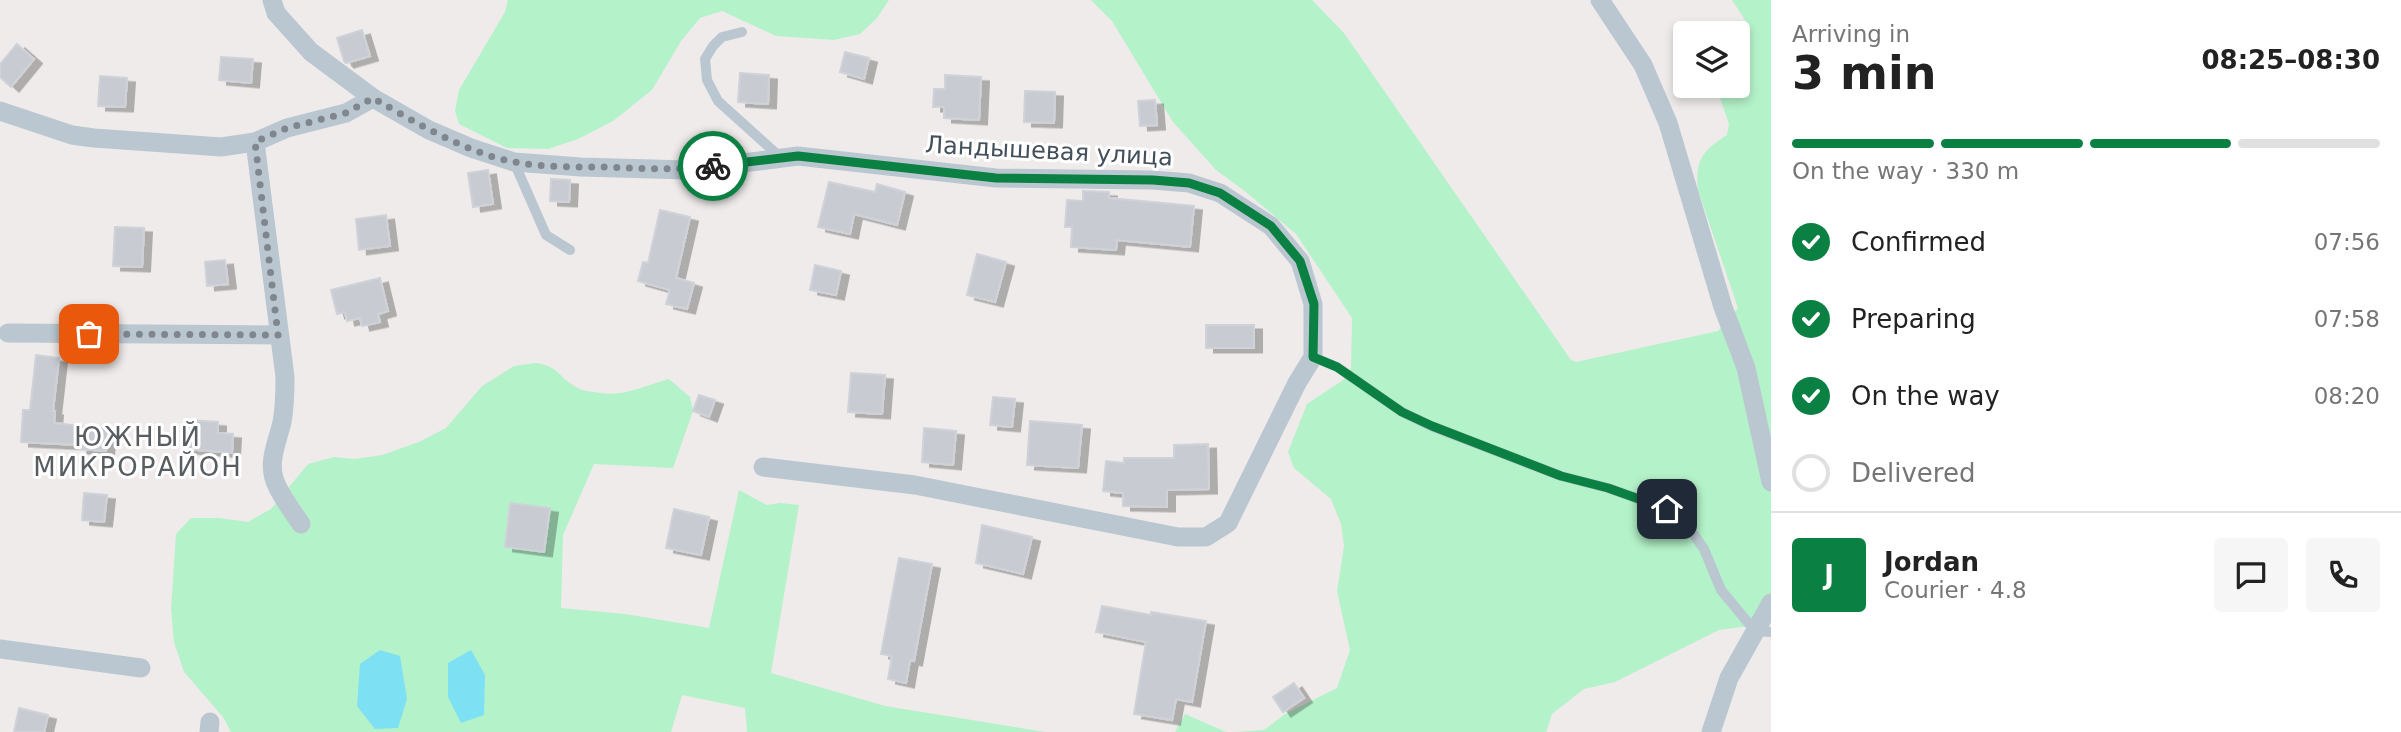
<!DOCTYPE html>
<html lang="en">
<head>
<meta charset="utf-8">
<style>
	body { margin:0; font-family:"DejaVu Sans",sans-serif; background:#f6f6f6; color:#222; height:100vh; display:flex; flex-direction:column; font-size:26px; white-space:nowrap }
	* { box-sizing:border-box; margin:0 }
	p { font-size:23px; color:#767676 }
	.icon { flex:none; width:38px; height:38px; fill:none; stroke:currentColor; stroke-width:2; stroke-linecap:round; stroke-linejoin:round }
	.map { position:relative; flex:1; overflow:hidden }
	.drawer { display:flex; flex-direction:column; background:#fff; width:630px }
	.drawer>* { flex:none }
	.fabs { position:absolute; left:1673px; top:21px; display:grid; gap:14px }
	.fabs a { display:grid; place-items:center; width:77px; height:77px; border-radius:7px; background:#fff; box-shadow:0 4px 10px #0003; font-size:35px }
	.pin { position:absolute; display:grid; place-items:center; width:60px; height:60px; color:#fff; margin:-30px; border-radius:14px; box-shadow:0 4px 10px #0006 }
	.courier { position:absolute; display:grid; place-items:center; width:70px; height:70px; margin:-35px; border:5px solid #0b8043; border-radius:50%; background:#fff; color:#222; box-shadow:0 2px 9px #0007 }
	.head em { font-style:normal; font-weight:800 }
	.head div { display:flex; flex-direction:column-reverse }
	.head { display:flex; align-items:center; justify-content:space-between; height:119px; padding:0 21px }
	h1 { font-size:46px; font-weight:800; line-height:52px }
	.bar { display:grid; grid-template-columns:repeat(4,1fr); gap:10px 7px; align-content:center; height:84px; padding:0 21px }
	.bar i { height:9px; border-radius:5px; background:#e0e0e0 }
	.bar .current { background:#0b8043 }
	.bar p { grid-column:span 4 }
	.line { display:flex; align-items:center; gap:18px; padding:0 21px; border-top:2px solid #e0e0e0 }
	.line div { flex:1 }
	.round { display:grid; place-items:center; flex:none; width:74px; height:74px; border-radius:7px; background:#f6f6f6 }
	ol { padding:0 21px; list-style:none }
	li { display:flex; align-items:center; gap:21px; height:77px }
	li p { margin-inline-start:auto }
	li .icon { padding:7px; border-radius:50%; background:#0b8043; color:#fff; stroke-width:4 }
	li:last-child { color:#767676 }
	li i { width:38px; height:38px; border:4px solid #e0e0e0; border-radius:50% }
	main { display:flex; flex:1; min-height:0 }
	.map>svg:first-child { display:block }
	.green { fill:#b4f2c9 }
	.water { fill:#7de0f3 }
	.building { fill:#c8cbd1; stroke:#cfd2d8; stroke-width:2; filter:url(#shadow) }
	.lines { fill:none; stroke-linecap:round; stroke-linejoin:round }
	.service { stroke:#bbc7d0; stroke-width:10 }
	.minor { stroke:#bbc7d0; stroke-width:19 }
	.done { stroke:#7f868d; stroke-width:7; stroke-dasharray:0 12.6 }
	.route { stroke:#0b8043; stroke-width:9 }
	.labels { text-anchor:middle; dominant-baseline:central; stroke-width:6; stroke-linejoin:round; paint-order:stroke }
	.street-label { font-size:24px; fill:#43505b; stroke:#fff }
	.neighbourhood-label { font-size:26px; letter-spacing:2px; fill:#585d61; stroke:#fff }
</style>
</head>
<body>
<main>
<div class="map">
<svg width="1771" height="732" viewBox="0 0 1771 732">
	<defs>
		<filter id="shadow"><feDropShadow dx="8" dy="4.5" stdDeviation="0" flood-color="#0004"/></filter>
	</defs>
	<rect width="100%" height="100%" fill="#efebeb"/>
	<g class="green">
		<path d="M 508,0 L 889,0 L 877,18 L 860,34 L 834,40 L 776,36 L 722,11 L 700,18 L 681,41 L 652,90 L 613,121 L 578,139 L 548,149 L 507,148 L 459,124 L 455,111 L 459,90 L 505,12 Z"/>
		<path d="M 1091,0 L 1312,0 L 1344,33 L 1571,360 L 1576,362 L 1718,331 L 1738,308 L 1698,190 C 1695,160 1702,151 1727,135 L 1729,124 L 1716,86 L 1738,86 L 1738,45 L 1745,39 L 1749,33 L 1745,20 L 1732,0 L 1771,0 L 1771,623 L 1719,630 L 1615,682 L 1584,689 L 1552,714 L 1546,732 L 1234,732 L 1264,730 L 1285,714 L 1337,688 L 1350,650 L 1337,591 L 1344,546 L 1341,524 L 1331,499 L 1294,468 L 1288,452 L 1307,404 L 1343,380 L 1351,368 L 1352,318 L 1296,234 L 1246,192 L 1216,170 L 1173,122 L 1112,21 Z"/>
		<path d="M 536,363 C 561,367 559,379 578,388 C 582,391 589,391 594,392 C 624,398 642,386 669,379 L 690,397 L 693,411 L 673,468 L 594,464 L 563,535 L 561,608 L 625,614 L 709,628 L 739,490 L 767,505 L 780,503 L 799,505 L 771,673 L 885,706 L 1045,732 L 747,732 L 745,708 L 682,695 L 671,732 L 231,732 L 223,717 L 184,672 L 174,642 L 171,609 L 176,534 L 191,518 L 219,518 L 248,522 L 271,509 L 308,464 L 334,457 L 355,459 L 382,455 L 419,442 L 446,428 L 482,386 L 514,366 Z"/>
		<path d="M 1185,714 L 1226,732 L 1175,732 Z"/>
	</g>
	<g class="water">
		<path d="M 380,650 L 400,656 L 407,699 L 398,728 L 375,729 L 357,706 L 360,664 Z"/>
		<path d="M 471,650 L 485,675 L 484,715 L 461,723 L 448,697 L 448,663 Z"/>
	</g>
	<g class="building">
		<path d="M 362,30 L 370,56 L 346,63 L 344,61 L 337,38 Z"/>
		<path d="M 17,44 L 34,59 L 11,87 L 0,77 L 0,64 Z"/>
		<path d="M 845,52 L 869,58 L 864,79 L 840,72 Z"/>
		<path d="M 221,57 L 253,59 L 251,83 L 219,80 Z"/>
		<path d="M 740,73 L 769,75 L 768,104 L 738,102 Z"/>
		<path d="M 945,75 L 981,77 L 979,120 L 944,118 L 944,107 L 933,107 L 934,89 L 945,89 Z"/>
		<path d="M 100,76 L 127,78 L 125,107 L 98,106 Z"/>
		<path d="M 1025,91 L 1055,92 L 1054,123 L 1024,122 Z"/>
		<path d="M 1155,100 L 1157,125 L 1140,126 L 1138,101 Z"/>
		<path d="M 488,170 L 493,204 L 473,207 L 468,173 Z"/>
		<path d="M 551,179 L 570,180 L 569,202 L 550,201 Z"/>
		<path d="M 829,182 L 875,192 L 877,184 L 905,192 L 897,225 L 854,214 L 850,234 L 818,227 Z"/>
		<path d="M 1083,191 L 1109,192 L 1109,198 L 1194,206 L 1190,247 L 1117,240 L 1116,250 L 1071,247 L 1072,227 L 1065,227 L 1067,200 L 1083,201 Z"/>
		<path d="M 660,210 L 690,217 L 676,278 L 694,283 L 687,309 L 666,304 L 670,290 L 638,281 L 643,262 L 648,263 Z"/>
		<path d="M 386,215 L 390,246 L 359,250 L 356,219 Z"/>
		<path d="M 115,227 L 144,228 L 142,267 L 113,266 Z"/>
		<path d="M 977,254 L 1006,262 L 995,302 L 967,295 Z"/>
		<path d="M 225,260 L 228,284 L 207,286 L 205,262 Z"/>
		<path d="M 815,265 L 841,271 L 836,295 L 810,290 Z"/>
		<path d="M 380,278 L 388,311 L 378,314 L 380,322 L 362,326 L 360,318 L 347,321 L 345,312 L 337,314 L 331,290 Z"/>
		<rect x="1206" y="325" width="48" height="23"/>
		<path d="M 36,355 L 59,358 L 53,411 L 55,411 L 54,423 L 108,429 L 106,451 L 79,449 L 80,445 L 21,442 L 23,410 L 30,410 Z"/>
		<path d="M 851,373 L 885,375 L 882,414 L 848,412 Z"/>
		<path d="M 699,395 L 715,400 L 709,417 L 693,411 Z"/>
		<path d="M 993,397 L 1015,399 L 1012,427 L 990,425 Z"/>
		<path d="M 189,420 L 218,422 L 218,433 L 233,434 L 232,453 L 187,449 Z"/>
		<path d="M 1030,421 L 1082,425 L 1078,468 L 1027,465 Z"/>
		<path d="M 924,428 L 956,431 L 953,465 L 922,462 Z"/>
		<path d="M 1208,444 L 1209,489 L 1167,490 L 1167,507 L 1123,506 L 1123,493 L 1103,491 L 1106,461 L 1124,463 L 1124,458 L 1174,458 L 1174,445 Z"/>
		<path d="M 84,493 L 107,495 L 104,522 L 82,520 Z"/>
		<path d="M 510,503 L 550,508 L 544,552 L 505,547 Z"/>
		<path d="M 674,509 L 709,517 L 701,555 L 666,548 Z"/>
		<path d="M 982,525 L 1032,537 L 1023,574 L 976,563 Z"/>
		<path d="M 899,558 L 932,564 L 914,661 L 910,660 L 906,683 L 888,679 L 892,656 L 881,654 Z"/>
		<path d="M 1102,606 L 1151,615 L 1151,612 L 1206,621 L 1192,702 L 1176,699 L 1172,720 L 1134,714 L 1146,642 L 1096,632 Z"/>
		<path d="M 1294,683 L 1304,698 L 1283,712 L 1273,697 Z"/>
		<path d="M 19,708 L 48,715 L 44,732 L 14,732 Z"/>
	</g>
	<g class="lines">
		<g class="service">
			<path d="M 742,32 L 722,37 L 713,46 L 705,59 L 707,80 L 718,101 L 780,157"/>
			<path d="M 514,162 L 546,235 L 570,250"/>
			<path d="M 1313,357 L 1337,367 L 1402,412 L 1431,426 L 1561,476 L 1608,488 L 1667,509 L 1687,525 L 1704,549 L 1721,590 L 1755,631 L 1771,632"/>
		</g>
		<g class="minor">
			<path d="M 272,0 L 276,13 L 311,52 L 373,98 L 429,130 L 471,148 L 514,162 L 581,167 L 688,170 L 798,156 L 996,178 L 1153,180 L 1189,183 L 1220,193 L 1271,226 L 1300,261 L 1313,304 L 1313,357 L 1297,383 L 1228,523 L 1206,537 L 1178,537 L 915,485 L 763,467"/>
			<path d="M 1600,0 L 1643,65 L 1668,123 L 1723,307 L 1746,368 L 1771,482"/>
			<path d="M 0,111 L 72,135 L 94,138 L 221,147 L 255,142 L 287,128 L 346,113 L 373,98"/>
			<path d="M 255,142 L 285,377 C 285,392 285,406 282,422 C 277,444 266,464 277,486 C 283,499 293,512 301,524"/>
			<path d="M 8,333 L 278,335"/>
			<path d="M 0,649 L 141,668"/>
			<path d="M 209,732 L 210,722"/>
			<path d="M 1711,732 L 1729,678 L 1771,603"/>
		</g>
	</g>
	<g class="lines">
		<path class="done" d="M 89,334 L 278,335 L 255,142 L 287,128 L 346,113 L 373,98 C 415,122 466,153 514,162 C 542,167 572,167 600,167 C 638,168 676,171 713,166"/>
		<path class="route" d="M 713,166 L 798,156 L 996,178 L 1153,180 L 1189,183 L 1220,193 L 1271,226 L 1300,261 L 1314,304 L 1313,357 L 1337,367 L 1402,412 L 1432,426 L 1561,476 L 1608,488 L 1667,509"/>
	</g>
	<g class="labels">
		<g class="street-label">
			<text transform="translate(1049 151) rotate(3)">Ландышевая улица</text>
		</g>
		<g class="neighbourhood-label">
			<text x="138" y="437">ЮЖНЫЙ<tspan x="138" dy="30">МИКРОРАЙОН</tspan></text>
		</g>
	</g>
</svg>
<div class="fabs">
<a><svg class="icon" aria-label="layers" viewBox="0 0 24 24"><path d="M12 4l9 5-9 5-9-5zM3 14l9 5 9-5"/></svg></a>
</div>
<div class="pin" style="left:89px;top:334px;background:#ea580c"><svg class="icon" aria-label="bag" viewBox="0 0 24 24"><path d="M5 8h14l-1 12H6zM9 8a3 3 0 0 1 6 0"/></svg></div>
<div class="pin" style="left:1667px;top:509px;background:#1f2937"><svg class="icon" aria-label="home" viewBox="0 0 24 24"><path d="M3 11l9-7 9 7M6 9v11h12V9"/></svg></div>
<div class="courier" style="left:713px;top:166px"><svg class="icon" aria-label="bike" viewBox="0 0 24 24"><circle cx="6" cy="16" r="4"/><circle cx="18" cy="16" r="4"/><path d="M6 16l4-8h5l3 8M10 8l3 8H6M13 5h3"/></svg></div>
</div>
<section class="drawer">
<div class="head"><div><h1>3 min</h1><p>Arriving in</p></div><em>08:25–08:30</em></div>
<div class="bar"><i class="current"></i><i class="current"></i><i class="current"></i><i></i><p>On the way · 330 m</p></div>
<ol>
<li><svg class="icon" aria-label="check" viewBox="0 0 24 24"><path d="M5 12l5 5 9-10"/></svg>Confirmed<p>07:56</p></li>
<li><svg class="icon" aria-label="check" viewBox="0 0 24 24"><path d="M5 12l5 5 9-10"/></svg>Preparing<p>07:58</p></li>
<li><svg class="icon" aria-label="check" viewBox="0 0 24 24"><path d="M5 12l5 5 9-10"/></svg>On the way<p>08:20</p></li>
<li><i></i>Delivered</li>
</ol>
<div class="line" style="height:126px"><b class="round" style="background:#0b8043;color:#fff">J</b><div><b>Jordan</b><p>Courier · 4.8</p></div><a class="round"><svg class="icon" aria-label="chat" viewBox="0 0 24 24"><path d="M4 5h16v11H9l-5 4z"/></svg></a><a class="round"><svg class="icon" aria-label="phone" viewBox="0 0 24 24"><path d="M5 4h4l2 5-3 2q2 4 5 5l2-3 5 2v4C11 20 4 13 5 4z"/></svg></a></div>
</section>
</main>
</body>
</html>
